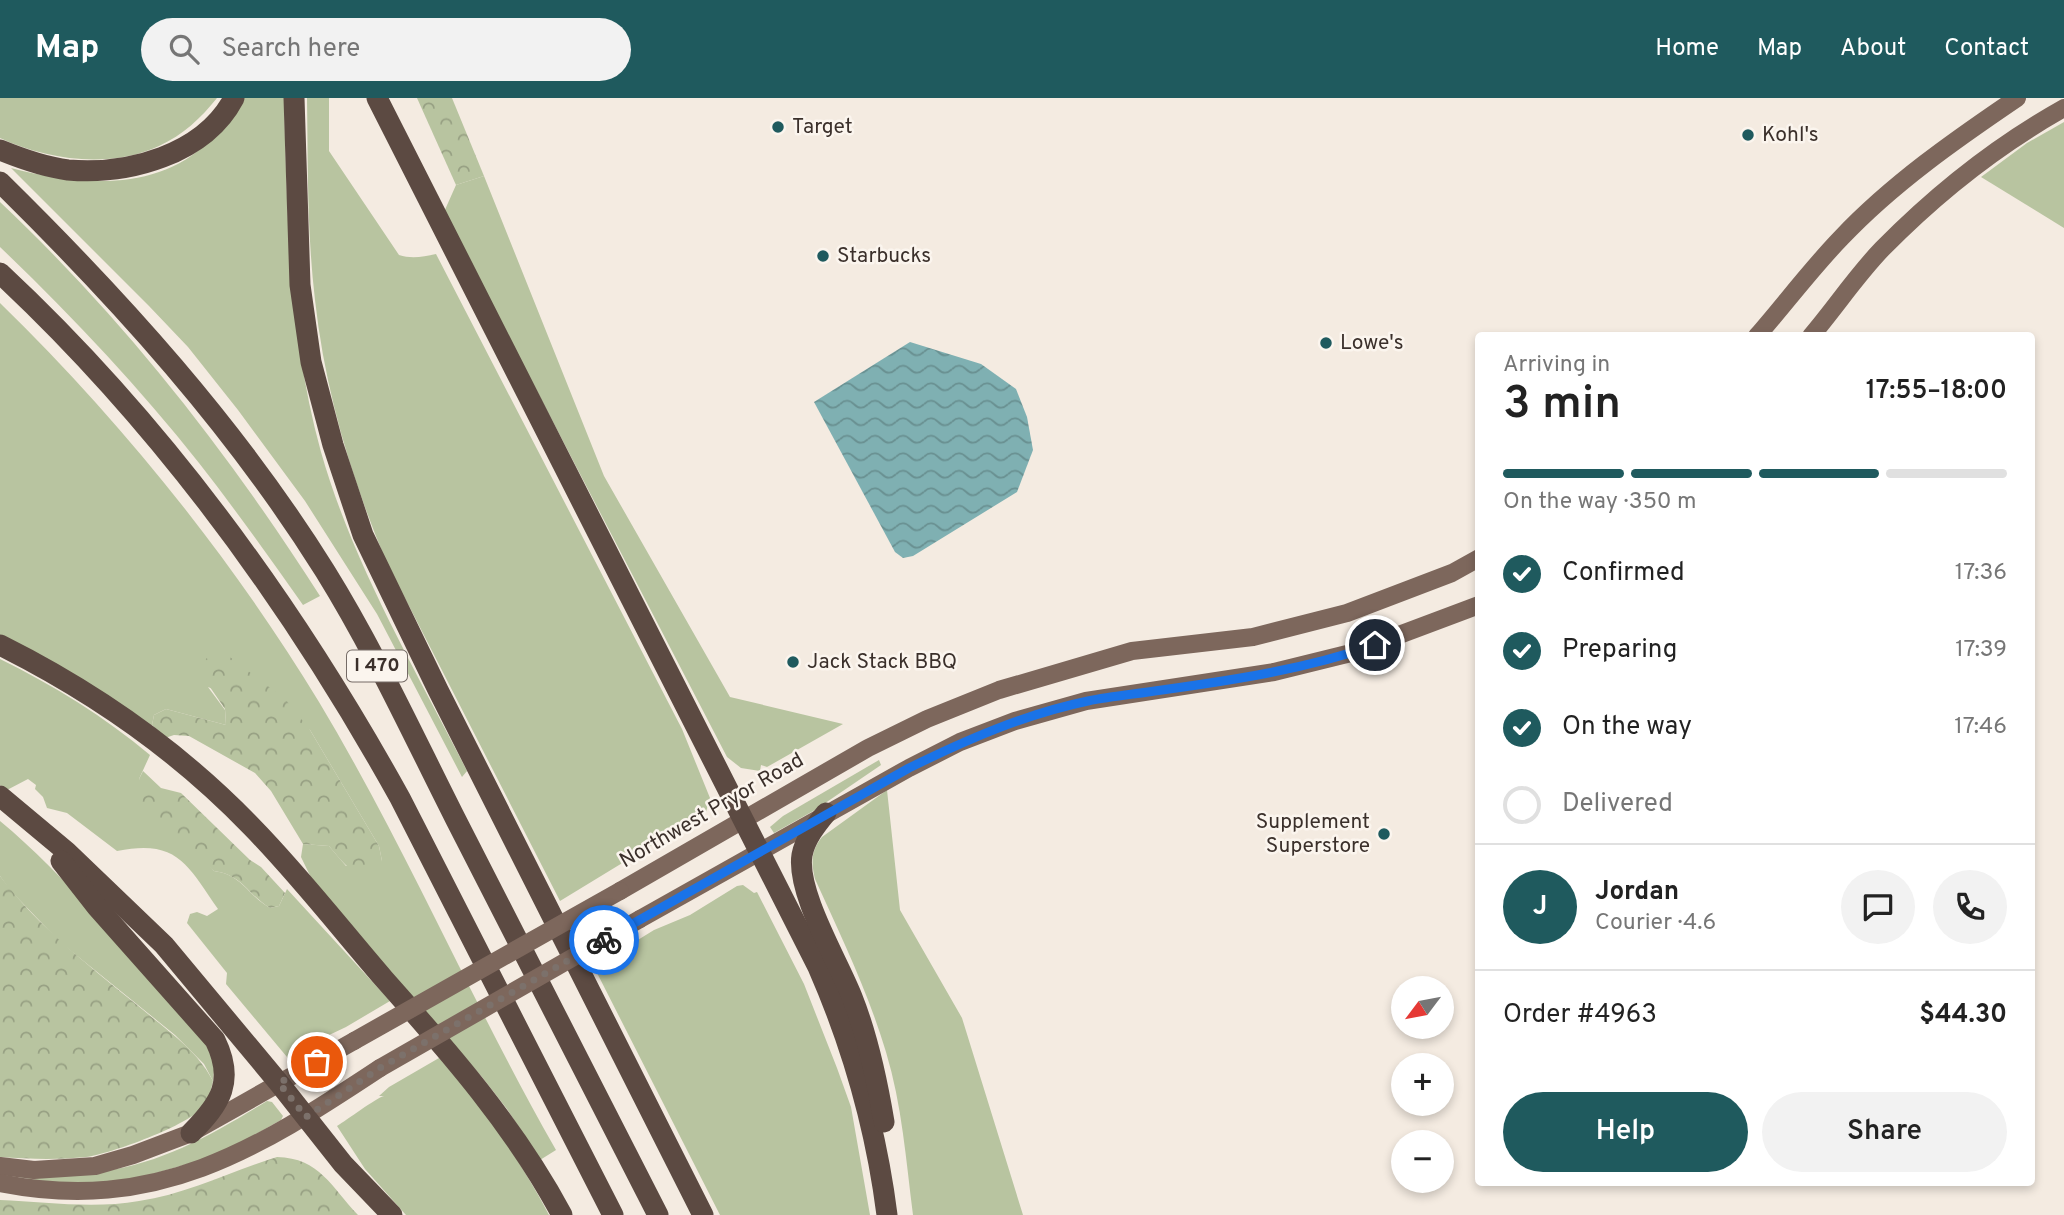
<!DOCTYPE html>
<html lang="en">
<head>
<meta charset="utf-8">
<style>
	body { margin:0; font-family:Overpass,sans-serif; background:#f2f2f2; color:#222; height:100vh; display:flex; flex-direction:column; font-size:26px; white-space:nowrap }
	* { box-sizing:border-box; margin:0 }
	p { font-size:23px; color:#767676 }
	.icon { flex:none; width:38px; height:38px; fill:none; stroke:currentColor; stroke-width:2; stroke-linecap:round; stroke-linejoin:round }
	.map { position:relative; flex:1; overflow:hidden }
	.details { position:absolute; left:1475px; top:234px; width:560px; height:854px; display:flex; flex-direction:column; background:#fff; border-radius:7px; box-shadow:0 4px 10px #0003 }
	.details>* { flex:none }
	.needle { width:46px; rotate:238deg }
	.fabs { position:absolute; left:1391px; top:878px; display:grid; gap:14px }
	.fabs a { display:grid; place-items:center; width:63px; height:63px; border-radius:50%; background:#fff; box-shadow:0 4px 10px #0003; font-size:35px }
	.pin { position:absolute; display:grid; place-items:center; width:60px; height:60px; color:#fff; margin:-30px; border:4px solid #fff; border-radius:50%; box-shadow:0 2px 7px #0007 }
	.courier { position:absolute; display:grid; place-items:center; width:70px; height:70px; margin:-35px; border:5px solid #1a73e8; border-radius:50%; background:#fff; color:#222; box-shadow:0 2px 9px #0007 }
	.headline em { font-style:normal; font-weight:600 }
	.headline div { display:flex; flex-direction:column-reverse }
	.headline { display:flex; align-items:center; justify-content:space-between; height:119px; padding:0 28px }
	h1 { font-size:46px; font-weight:600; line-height:52px }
	.bar { display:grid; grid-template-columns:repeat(4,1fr); gap:10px 7px; align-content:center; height:84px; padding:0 28px }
	.bar i { height:9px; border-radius:5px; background:#e0e0e0 }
	.bar .current { background:#1f5a5e }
	.bar p { grid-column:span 4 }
	.line { display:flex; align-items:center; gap:18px; padding:0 28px; border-top:2px solid #e0e0e0 }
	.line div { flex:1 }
	.round { display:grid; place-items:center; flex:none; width:74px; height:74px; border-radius:37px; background:#f2f2f2 }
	ol { padding:0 28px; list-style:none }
	li { display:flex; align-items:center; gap:21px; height:77px }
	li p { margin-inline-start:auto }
	li .icon { padding:7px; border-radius:50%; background:#1f5a5e; color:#fff; stroke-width:4 }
	li:last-child { color:#767676 }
	li i { width:38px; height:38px; border:4px solid #e0e0e0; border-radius:50% }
	.primary-button { display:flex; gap:14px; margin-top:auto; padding:14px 28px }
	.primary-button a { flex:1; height:80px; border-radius:42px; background:#1f5a5e; color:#fff; font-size:28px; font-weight:600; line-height:80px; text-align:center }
	.primary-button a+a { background:#f2f2f2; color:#222 }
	header { display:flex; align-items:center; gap:42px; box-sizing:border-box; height:98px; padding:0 35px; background:#1f5a5e; color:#fff }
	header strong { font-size:33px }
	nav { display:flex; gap:38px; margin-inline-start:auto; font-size:24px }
	.search { width:490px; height:63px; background:#f2f2f2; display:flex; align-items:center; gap:18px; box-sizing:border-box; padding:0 24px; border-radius:38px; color:#767676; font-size:26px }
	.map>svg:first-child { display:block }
	.green { fill:#b8c4a0 }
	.forest { fill:url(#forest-crowns) }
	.water { fill:url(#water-waves) }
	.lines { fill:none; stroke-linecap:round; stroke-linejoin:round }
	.major { stroke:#7d675c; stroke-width:18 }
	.highway { stroke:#5c4a42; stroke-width:21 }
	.major-bridge { stroke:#7d675c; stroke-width:18 }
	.done { stroke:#7c716b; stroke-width:7; stroke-dasharray:0 12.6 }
	.route { stroke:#1a73e8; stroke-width:9 }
	.poi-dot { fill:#1f5a5e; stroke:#fbf5ee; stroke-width:2.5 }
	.labels { text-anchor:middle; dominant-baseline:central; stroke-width:5; stroke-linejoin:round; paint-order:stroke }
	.shield { fill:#fbf5ee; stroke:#756b66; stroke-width:2 }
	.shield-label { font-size:19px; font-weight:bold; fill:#3b302b }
	.poi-label { font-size:21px; fill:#3b302b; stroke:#fbf5ee; text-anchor:start }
	.street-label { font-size:21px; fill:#3b302b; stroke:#fbf5ee }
</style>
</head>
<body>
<header>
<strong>Map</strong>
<div class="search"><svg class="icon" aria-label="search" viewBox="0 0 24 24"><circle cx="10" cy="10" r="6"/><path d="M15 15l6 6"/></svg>Search here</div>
<nav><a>Home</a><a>Map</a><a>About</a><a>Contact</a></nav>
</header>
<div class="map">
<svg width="2064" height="1117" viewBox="0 0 2064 1117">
	<defs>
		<pattern id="forest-crowns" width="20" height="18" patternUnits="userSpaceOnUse" patternTransform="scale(1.75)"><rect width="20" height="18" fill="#b8c4a0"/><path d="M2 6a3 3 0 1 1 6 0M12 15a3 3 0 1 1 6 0" fill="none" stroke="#97a083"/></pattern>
		<pattern id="water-waves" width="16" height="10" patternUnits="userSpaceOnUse" patternTransform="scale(1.75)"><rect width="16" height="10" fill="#7fb0b2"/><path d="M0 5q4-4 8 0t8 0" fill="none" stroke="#699091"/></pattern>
	</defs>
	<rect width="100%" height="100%" fill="#f4ebe1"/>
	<g class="green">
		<path d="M 0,0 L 217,0 C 201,20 183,37 159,48 C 110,71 47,62 0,40 Z"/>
		<path d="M 244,0 L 284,0 C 287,119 289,238 321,354 C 353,466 414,569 467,673 L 462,679 L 377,516 L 305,403 L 238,312 L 188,249 L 149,208 L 11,70 C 77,87 157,96 210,42 C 222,29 233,14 244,0 Z"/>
		<path d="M 307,0 L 329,0 L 329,53 L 399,157 C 411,161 423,159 436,156 L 682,631 L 710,700 L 706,714 L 560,803 L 386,463 C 351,379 325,293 315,202 C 307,135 308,67 307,0 Z"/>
		<path d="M 2064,24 L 2064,130 L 1981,79 L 2027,45 Z"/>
		<path d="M 484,78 L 604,378 L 730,599 L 843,626 L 767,669 L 761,667 L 760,673 L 741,670 L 727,659 L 444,114 L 456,87 Z"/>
		<path d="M 0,104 C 124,221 228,354 320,498 L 303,507 C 269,459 235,411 199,365 C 138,288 71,217 0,149 Z"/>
		<path d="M 0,205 C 121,323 231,459 319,604 C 406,749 472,905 556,1052 L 540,1062 L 507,1011 L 482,979 L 318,794 L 301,759 L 303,746 L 329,748 L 346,768 L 382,763 L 379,748 L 310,632 L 208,589 L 225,612 L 226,627 L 166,611 L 154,617 L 152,627 L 148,630 L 0,540 Z"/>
		<path d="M 0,561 C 53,587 105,619 150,657 L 139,681 L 214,773 C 243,777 247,797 270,810 L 279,808 L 287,791 L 390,903 L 346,929 L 306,948 L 309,954 L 292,965 L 226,886 L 227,875 L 187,825 L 190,816 L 197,814 L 207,818 L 218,811 C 187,766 177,741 117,753 L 67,715 L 47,710 L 43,699 L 35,691 L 36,687 L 28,681 L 7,692 L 0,687 Z"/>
		<path d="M 879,662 L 881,667 L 815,712 L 774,735 L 770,729 L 783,718 Z"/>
		<path d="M 887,692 L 900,812 L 962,920 L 1023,1117 L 913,1117 C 906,1062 902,1007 886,954 C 868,894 841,838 815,781 C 811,764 811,753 822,739 Z"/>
		<path d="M 0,723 C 76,786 142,873 207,947 L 215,961 L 213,983 L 204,966 L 175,937 L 60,844 L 10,792 L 0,778 Z"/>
		<path d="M 743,787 L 754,795 L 757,794 L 804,886 L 837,970 L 851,1009 L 870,1117 L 720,1117 L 594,869 L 654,832 L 690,817 L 737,788 Z"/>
		<path d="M 439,960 C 482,1007 519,1060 549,1117 L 406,1117 L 365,1071 L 337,1028 C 347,1022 376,1000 384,998 L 379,998 L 389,989 Z"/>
		<path d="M 267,1003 L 272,1004 L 283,1018 L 281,1022 L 219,1057 L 128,1083 L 60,1086 L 0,1076 C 34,1075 70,1077 103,1073 C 164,1065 216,1034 267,1003 Z"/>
	</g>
	<g class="forest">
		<path d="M 417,0 L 452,0 L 484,78 L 456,87 Z"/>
		<path d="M 214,552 L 226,556 L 286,602 L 310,632 L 379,748 L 382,763 L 377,772 L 368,779 C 350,775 340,761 329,748 L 303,746 L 271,693 L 255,675 L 189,638 L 174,637 L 165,640 L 152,627 L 154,617 L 166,611 L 226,627 L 225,611 L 201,576 L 206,561 Z"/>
		<path d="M 143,673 L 161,690 L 181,695 L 250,762 L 261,769 L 285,795 L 279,808 L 270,810 C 248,797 243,777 214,773 L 142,705 L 144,694 L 139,681 Z"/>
		<path d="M 0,778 C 39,830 92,870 142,911 C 169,934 197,952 213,983 C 211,992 209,1001 204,1008 C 190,1027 110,1056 86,1059 C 57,1062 29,1061 0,1059 Z"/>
		<path d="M 277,1059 C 320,1060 331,1089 358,1117 L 0,1117 L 0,1102 C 45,1104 94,1111 139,1103 C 187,1096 231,1073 277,1059 Z"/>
	</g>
	<path class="water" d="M 910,244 L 981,266 L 1016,291 L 1027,319 L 1033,352 L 1017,394 L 913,458 L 903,460 L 895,454 L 814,304 Z"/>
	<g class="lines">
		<g class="major">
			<path d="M 1757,238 C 1785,206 1811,171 1841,140 C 1892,86 1955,42 2017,0"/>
			<path d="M 1811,238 C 1835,210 1856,178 1882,151 C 1935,97 1998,47 2064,10"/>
			<path d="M 620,793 L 868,650 L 927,621 L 999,592 L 1132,553 L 1253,539 L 1347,515 L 1452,475 L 1479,460"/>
			<path d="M 640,821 L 909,670 L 960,644 L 1015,623 L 1086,603 L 1274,574 L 1351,555 L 1479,507"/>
			<path d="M 0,1068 L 34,1072 L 95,1068 L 133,1057 L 191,1035 L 354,943"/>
			<path d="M 0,1085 C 156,1116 256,1052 380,970"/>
		</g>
		<g class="highway">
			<path d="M 294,0 L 300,187 L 311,264 L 333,347 L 363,437 L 438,592 L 703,1117"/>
			<path d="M 377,0 L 818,869 C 853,949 876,1030 887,1117"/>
			<path d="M 0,52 C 22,61 44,69 68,72 C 128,77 204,57 234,0"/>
			<path d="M 0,84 C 121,203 235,329 325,473 C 374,552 413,637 455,720 C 523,852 590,985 658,1117"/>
			<path d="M 0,175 C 162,326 293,507 400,700 L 613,1117"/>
			<path d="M 0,547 C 92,593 180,654 252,729 C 299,777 340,830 384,881 C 450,955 515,1029 562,1117"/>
			<path d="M 0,698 L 67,754 L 164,847 L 279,985 L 343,1066 L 392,1117"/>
			<path d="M 826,715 C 816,727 805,741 802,757 C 796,794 838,863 852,899 C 868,939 877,982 884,1024"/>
			<path d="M 61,763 L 97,809 L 215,942 C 235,983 221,1005 191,1035"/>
		</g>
		<g class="major-bridge">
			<path d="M 354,943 L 620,793"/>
			<path d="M 380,970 L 640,821"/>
		</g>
	</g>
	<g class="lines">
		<path class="done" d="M 317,964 L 279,985 L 306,1019 L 380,970 L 604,842"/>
		<path class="route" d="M 604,842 L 909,670 C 966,642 1025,616 1088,603 C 1112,598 1137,596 1162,592 C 1234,582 1306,571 1375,547"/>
	</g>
	<g class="poi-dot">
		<circle cx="778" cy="29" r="7"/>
		<circle cx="1748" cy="37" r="7"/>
		<circle cx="823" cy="158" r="7"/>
		<circle cx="1326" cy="245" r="7"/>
		<circle cx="793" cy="564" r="7"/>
		<circle cx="1384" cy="736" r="7"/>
	</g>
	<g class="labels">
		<rect class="shield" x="347" y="552.5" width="60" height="31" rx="5"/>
		<g class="shield-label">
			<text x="377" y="568">I 470</text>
		</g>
		<g class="poi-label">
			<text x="792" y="29">Target</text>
			<text x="1762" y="37">Kohl's</text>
			<text x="837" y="158">Starbucks</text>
			<text x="1340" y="245">Lowe's</text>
			<text x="807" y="564">Jack Stack BBQ</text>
			<text x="1370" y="724" text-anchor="end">Supplement<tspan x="1370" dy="24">Superstore</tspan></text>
		</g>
		<g class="street-label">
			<text transform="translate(712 713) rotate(-30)">Northwest Pryor Road</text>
		</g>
	</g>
</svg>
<div class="fabs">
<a><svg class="needle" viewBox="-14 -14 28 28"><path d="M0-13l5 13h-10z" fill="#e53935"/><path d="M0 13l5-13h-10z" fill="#767676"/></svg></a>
<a>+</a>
<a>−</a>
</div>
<div class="pin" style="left:317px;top:964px;background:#ea580c"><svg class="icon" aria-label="bag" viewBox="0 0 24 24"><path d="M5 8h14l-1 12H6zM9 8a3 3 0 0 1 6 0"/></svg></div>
<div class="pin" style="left:1375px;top:547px;background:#1f2937"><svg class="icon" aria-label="home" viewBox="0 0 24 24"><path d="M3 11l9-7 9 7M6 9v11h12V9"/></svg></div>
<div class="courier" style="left:604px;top:842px"><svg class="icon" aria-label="bike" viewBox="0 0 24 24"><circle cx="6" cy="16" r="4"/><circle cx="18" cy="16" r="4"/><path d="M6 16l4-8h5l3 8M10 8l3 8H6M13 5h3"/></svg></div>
<section class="details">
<div class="headline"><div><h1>3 min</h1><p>Arriving in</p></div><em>17:55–18:00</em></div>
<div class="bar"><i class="current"></i><i class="current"></i><i class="current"></i><i></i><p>On the way · 350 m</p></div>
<ol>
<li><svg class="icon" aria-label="check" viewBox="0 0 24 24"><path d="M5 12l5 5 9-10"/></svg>Confirmed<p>17:36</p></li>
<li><svg class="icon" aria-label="check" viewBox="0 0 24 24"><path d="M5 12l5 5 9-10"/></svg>Preparing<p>17:39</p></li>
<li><svg class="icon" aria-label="check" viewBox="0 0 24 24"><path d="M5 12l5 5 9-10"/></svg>On the way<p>17:46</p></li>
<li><i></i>Delivered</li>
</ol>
<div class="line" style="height:126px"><b class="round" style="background:#1f5a5e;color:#fff">J</b><div><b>Jordan</b><p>Courier · 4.6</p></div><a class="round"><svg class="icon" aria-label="chat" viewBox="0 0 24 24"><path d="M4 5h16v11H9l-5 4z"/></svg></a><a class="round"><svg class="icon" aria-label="phone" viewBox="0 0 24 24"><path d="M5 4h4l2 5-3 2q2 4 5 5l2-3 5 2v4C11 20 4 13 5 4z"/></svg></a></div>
<div class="line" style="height:91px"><div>Order #4963</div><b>$44.30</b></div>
<div class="primary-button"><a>Help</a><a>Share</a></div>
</section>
</div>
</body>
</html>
